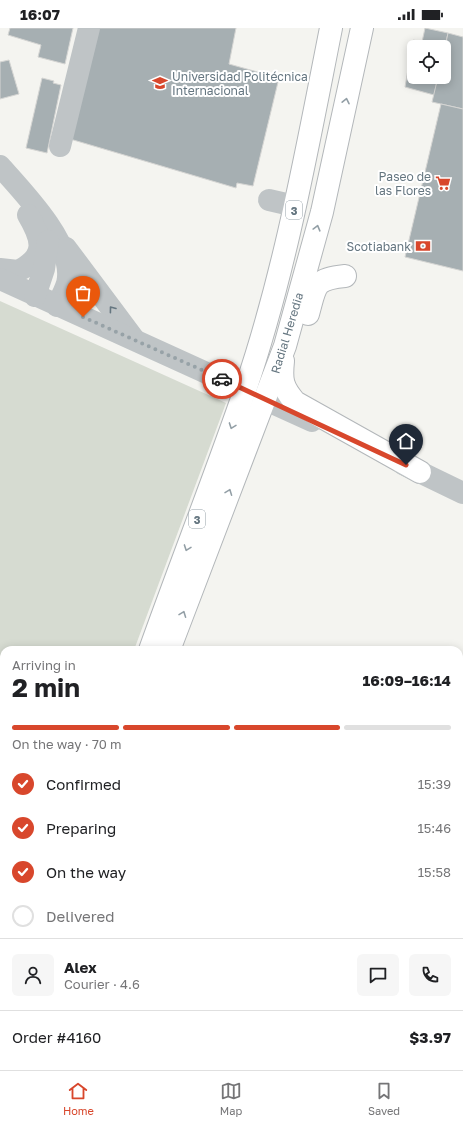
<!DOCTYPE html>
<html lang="en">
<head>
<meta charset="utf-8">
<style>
	body { margin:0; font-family:"Golos Text",sans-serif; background:#f6f6f6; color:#202124; height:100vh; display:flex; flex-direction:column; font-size:15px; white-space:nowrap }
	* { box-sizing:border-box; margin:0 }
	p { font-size:13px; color:#757577 }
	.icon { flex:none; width:22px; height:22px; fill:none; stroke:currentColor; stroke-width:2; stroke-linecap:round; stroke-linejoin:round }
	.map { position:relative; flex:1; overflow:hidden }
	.panel { position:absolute; left:0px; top:618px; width:463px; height:424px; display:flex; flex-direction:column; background:#fff; border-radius:12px 12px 0 0; box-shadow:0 2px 10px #0003 }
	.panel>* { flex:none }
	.fabs { position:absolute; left:407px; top:12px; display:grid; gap:8px }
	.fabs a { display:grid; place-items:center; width:44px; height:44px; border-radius:6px; background:#fff; box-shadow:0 2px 10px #0003; font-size:20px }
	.pin { position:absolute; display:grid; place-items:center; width:34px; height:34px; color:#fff; margin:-41px -17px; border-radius:50% 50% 50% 0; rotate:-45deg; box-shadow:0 0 4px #0007 }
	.pin .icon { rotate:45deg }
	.courier { position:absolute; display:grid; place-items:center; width:40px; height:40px; margin:-20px; border:3px solid #d8472c; border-radius:50%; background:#fff; color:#222; box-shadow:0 1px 5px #0007 }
	.summary em { font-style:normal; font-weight:700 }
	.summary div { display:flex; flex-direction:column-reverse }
	.summary { display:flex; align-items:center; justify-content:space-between; height:68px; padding:0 12px }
	h1 { font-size:26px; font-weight:700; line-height:30px }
	.bar { display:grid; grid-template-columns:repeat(4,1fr); gap:6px 4px; align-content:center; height:48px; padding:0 12px }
	.bar i { height:5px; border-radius:3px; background:#e0e0e0 }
	.bar .on { background:#d8472c }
	.bar p { grid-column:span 4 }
	.line { display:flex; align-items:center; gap:10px; padding:0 12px; border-top:1px solid #e0e0e0 }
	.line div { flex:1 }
	.round { display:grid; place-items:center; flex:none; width:42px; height:42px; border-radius:6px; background:#f6f6f6 }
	ol { padding:0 12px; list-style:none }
	li { display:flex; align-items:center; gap:12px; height:44px }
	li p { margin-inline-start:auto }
	li .icon { padding:4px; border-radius:50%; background:#d8472c; color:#fff; stroke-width:4 }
	li:last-child { color:#757577 }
	li i { width:22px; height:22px; border:2px solid #e0e0e0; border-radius:50% }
	.status { display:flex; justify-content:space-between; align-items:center; height:28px; padding:0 20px; background:#fff; direction:ltr }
	.status svg { height:11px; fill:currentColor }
	.tab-bar { display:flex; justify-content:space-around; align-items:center; height:56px; border-top:1px solid #e0e0e0; background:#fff; font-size:11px; color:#757577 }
	.tab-bar a { display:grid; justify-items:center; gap:2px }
	.tab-bar .on { color:#d8472c }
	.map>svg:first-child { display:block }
	.green { fill:#d6dbd1 }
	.building { fill:#a6afb2; stroke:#d5d5d3 }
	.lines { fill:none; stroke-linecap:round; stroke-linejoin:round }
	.major-casing { stroke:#b3b7ba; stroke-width:24 }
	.minor { stroke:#bfc4c6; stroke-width:22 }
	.major { stroke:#fff; stroke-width:22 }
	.oneway { stroke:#939fa6 }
	.oneway2 { stroke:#657680 }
	.done { stroke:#97a2a7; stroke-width:4; stroke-dasharray:0 7.2 }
	.route { stroke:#d8472c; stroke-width:5 }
	.labels { text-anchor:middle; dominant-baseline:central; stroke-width:4; stroke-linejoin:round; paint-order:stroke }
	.shield { fill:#fff; stroke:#939fa6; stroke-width:1 }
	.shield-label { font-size:11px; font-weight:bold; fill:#657680 }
	.poi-label { font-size:12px; fill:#657680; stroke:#fff; text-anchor:end }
	.street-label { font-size:12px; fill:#657680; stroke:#fff }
</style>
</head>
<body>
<div class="status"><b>16:07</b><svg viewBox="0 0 49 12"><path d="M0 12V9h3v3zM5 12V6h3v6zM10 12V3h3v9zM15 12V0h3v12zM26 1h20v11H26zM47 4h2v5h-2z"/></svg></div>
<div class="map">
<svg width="463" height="1042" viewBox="0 0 463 1042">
	<rect width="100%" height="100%" fill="#f4f4f0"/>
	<g class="green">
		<path d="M 0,273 L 226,375 L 134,622 L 4,622 L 4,769 L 0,767 Z"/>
		<path d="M 4,797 L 4,950 L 0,960 L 0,799 Z"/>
	</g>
	<g class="building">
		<path d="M 10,0 L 73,0 L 65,36 L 38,29 L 41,17 L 8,7 Z"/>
		<path d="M 97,0 L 236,0 L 229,36 L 279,50 L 253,158 L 237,155 L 236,160 L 70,111 Z"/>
		<path d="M 425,0 L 448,5 L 444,24 L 444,19 L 414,19 L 414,49 L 438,49 L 434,67 L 405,59 L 413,12 L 422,14 Z"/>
		<path d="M 448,5 L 463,9 L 463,81 L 432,74 L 438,49 L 444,49 L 444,24 Z"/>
		<path d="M 9,32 L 19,66 L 0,71 L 0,34 Z"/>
		<path d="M 42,50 L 54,53 L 53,55 L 61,57 L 47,125 L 26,120 Z"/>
		<path d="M 441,76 L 463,81 L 463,243 L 405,229 Z"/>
		<path d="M 0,767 L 4,769 L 4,797 L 0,799 Z"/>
		<path d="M 459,805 L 463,807 L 463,920 L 462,920 L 459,927 Z"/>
		<path d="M 291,1038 L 448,1038 L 447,1042 L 289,1042 Z"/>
	</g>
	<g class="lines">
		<g class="major-casing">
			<g id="major">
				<path d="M 308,286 C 316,258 313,251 345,248"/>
				<path d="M 283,333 C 281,352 282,359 295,374 L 420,444"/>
				<path d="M 150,622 C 181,535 215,449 245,362 C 285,245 307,121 331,0"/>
				<path d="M 169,622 L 285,318 L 322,184 L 362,0"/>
				<path d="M 0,1003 L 4,992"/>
				<path d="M 0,1024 L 4,1017"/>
				<path d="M 26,1042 L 27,1038"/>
			</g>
		</g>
		<g class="minor">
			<path d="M 60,118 L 89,0"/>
			<path d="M 0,138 C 23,164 71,213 68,249 C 68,258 61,269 57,278"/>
			<path d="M 269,172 L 295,178"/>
			<path d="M 66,220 L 134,311"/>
			<path d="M 0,241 L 18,243 C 48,228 42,211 28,187"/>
			<path d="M 0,251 L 312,393"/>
			<path d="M 35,268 L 44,241 L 48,213"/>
			<path d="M 403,436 L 463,465"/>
			<path d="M 459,972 L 463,973"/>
		</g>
		<use href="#major" class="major"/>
	</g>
	<defs><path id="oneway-chevron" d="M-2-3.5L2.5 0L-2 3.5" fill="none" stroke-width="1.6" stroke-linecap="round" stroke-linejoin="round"/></defs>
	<g class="oneway">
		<use href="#oneway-chevron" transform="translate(346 73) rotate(-78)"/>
		<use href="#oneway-chevron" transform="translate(317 200) rotate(-75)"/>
		<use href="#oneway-chevron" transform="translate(232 398) rotate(110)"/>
		<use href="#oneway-chevron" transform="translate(229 464) rotate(-69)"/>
		<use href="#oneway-chevron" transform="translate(187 520) rotate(110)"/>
		<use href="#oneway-chevron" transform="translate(183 586) rotate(-69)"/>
	</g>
	<use class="oneway2" href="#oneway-chevron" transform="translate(112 281) rotate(-127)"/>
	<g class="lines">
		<path class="done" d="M 83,289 L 222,351"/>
		<path class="route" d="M 222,351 L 406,437"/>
	</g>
	<defs>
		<g id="university-bare" transform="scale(1.2)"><path d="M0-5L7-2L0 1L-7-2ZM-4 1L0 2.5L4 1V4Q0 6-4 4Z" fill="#d8472c" stroke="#fff" stroke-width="2.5" paint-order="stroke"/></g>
		<g id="supermarket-bare" transform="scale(1.2)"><path d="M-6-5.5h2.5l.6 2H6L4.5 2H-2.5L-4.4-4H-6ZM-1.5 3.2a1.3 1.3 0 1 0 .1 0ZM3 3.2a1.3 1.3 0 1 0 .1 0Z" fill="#d8472c" stroke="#fff" stroke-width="2.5" paint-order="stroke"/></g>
		<g id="bank-bare" transform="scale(1.2)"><path d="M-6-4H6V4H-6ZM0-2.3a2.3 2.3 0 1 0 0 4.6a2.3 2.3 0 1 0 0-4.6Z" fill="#d8472c" stroke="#fff" stroke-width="2.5" paint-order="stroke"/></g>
	</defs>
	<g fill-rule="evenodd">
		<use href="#university-bare" x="160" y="55"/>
		<use href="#supermarket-bare" x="443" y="155"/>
		<use href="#bank-bare" x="423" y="218"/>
	</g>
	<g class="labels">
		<g class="shield">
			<rect x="286" y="173" width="16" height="18" rx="3"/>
			<rect x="189" y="482" width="16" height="18" rx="3"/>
		</g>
		<g class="shield-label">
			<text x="294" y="182">3</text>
			<text x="197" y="491">3</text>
		</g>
		<g class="poi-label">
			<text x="172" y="48" text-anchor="start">Universidad Politécnica<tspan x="172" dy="14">Internacional</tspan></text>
			<text x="431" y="148">Paseo de<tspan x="431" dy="14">las Flores</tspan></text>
			<text x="411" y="218">Scotiabank</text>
		</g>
		<g class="street-label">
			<text transform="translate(287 305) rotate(-73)">Radial Heredia</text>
		</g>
	</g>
</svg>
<div class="fabs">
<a><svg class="icon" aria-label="locate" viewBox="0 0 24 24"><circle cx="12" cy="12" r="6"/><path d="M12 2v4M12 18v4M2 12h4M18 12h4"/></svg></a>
</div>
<div class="pin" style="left:83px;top:289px;background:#ea580c"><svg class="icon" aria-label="bag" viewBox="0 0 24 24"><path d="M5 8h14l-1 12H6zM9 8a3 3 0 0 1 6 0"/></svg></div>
<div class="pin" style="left:406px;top:437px;background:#1f2937"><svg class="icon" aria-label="home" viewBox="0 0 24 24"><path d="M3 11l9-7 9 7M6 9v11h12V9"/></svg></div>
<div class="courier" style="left:222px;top:351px"><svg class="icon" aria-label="car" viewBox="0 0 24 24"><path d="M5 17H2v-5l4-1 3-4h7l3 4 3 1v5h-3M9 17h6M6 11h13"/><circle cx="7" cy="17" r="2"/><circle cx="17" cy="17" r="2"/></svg></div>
<section class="panel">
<div class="summary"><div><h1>2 min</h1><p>Arriving in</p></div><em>16:09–16:14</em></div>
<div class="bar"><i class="on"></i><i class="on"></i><i class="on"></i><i></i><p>On the way · 70 m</p></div>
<ol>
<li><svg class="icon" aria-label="check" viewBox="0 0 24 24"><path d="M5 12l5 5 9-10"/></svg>Confirmed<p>15:39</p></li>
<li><svg class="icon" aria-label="check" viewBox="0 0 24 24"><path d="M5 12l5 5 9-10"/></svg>Preparing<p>15:46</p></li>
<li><svg class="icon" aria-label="check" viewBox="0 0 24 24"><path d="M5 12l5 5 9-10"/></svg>On the way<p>15:58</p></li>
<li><i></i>Delivered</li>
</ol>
<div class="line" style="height:72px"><a class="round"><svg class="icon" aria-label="person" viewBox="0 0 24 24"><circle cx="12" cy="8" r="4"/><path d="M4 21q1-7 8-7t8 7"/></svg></a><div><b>Alex</b><p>Courier · 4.6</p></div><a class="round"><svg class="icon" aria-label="chat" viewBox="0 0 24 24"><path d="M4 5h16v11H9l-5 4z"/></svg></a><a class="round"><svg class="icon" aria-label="phone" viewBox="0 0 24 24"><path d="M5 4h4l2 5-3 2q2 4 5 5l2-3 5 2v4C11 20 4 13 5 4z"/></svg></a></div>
<div class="line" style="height:52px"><div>Order #4160</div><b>$3.97</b></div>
</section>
</div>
<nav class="tab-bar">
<a class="on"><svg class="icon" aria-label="home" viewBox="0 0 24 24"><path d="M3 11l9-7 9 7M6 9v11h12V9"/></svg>Home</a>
<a><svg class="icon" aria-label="map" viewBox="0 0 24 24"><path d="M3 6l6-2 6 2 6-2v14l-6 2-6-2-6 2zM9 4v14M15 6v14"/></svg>Map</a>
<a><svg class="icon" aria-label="saved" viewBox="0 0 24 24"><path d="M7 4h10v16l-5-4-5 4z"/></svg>Saved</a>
</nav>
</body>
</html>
